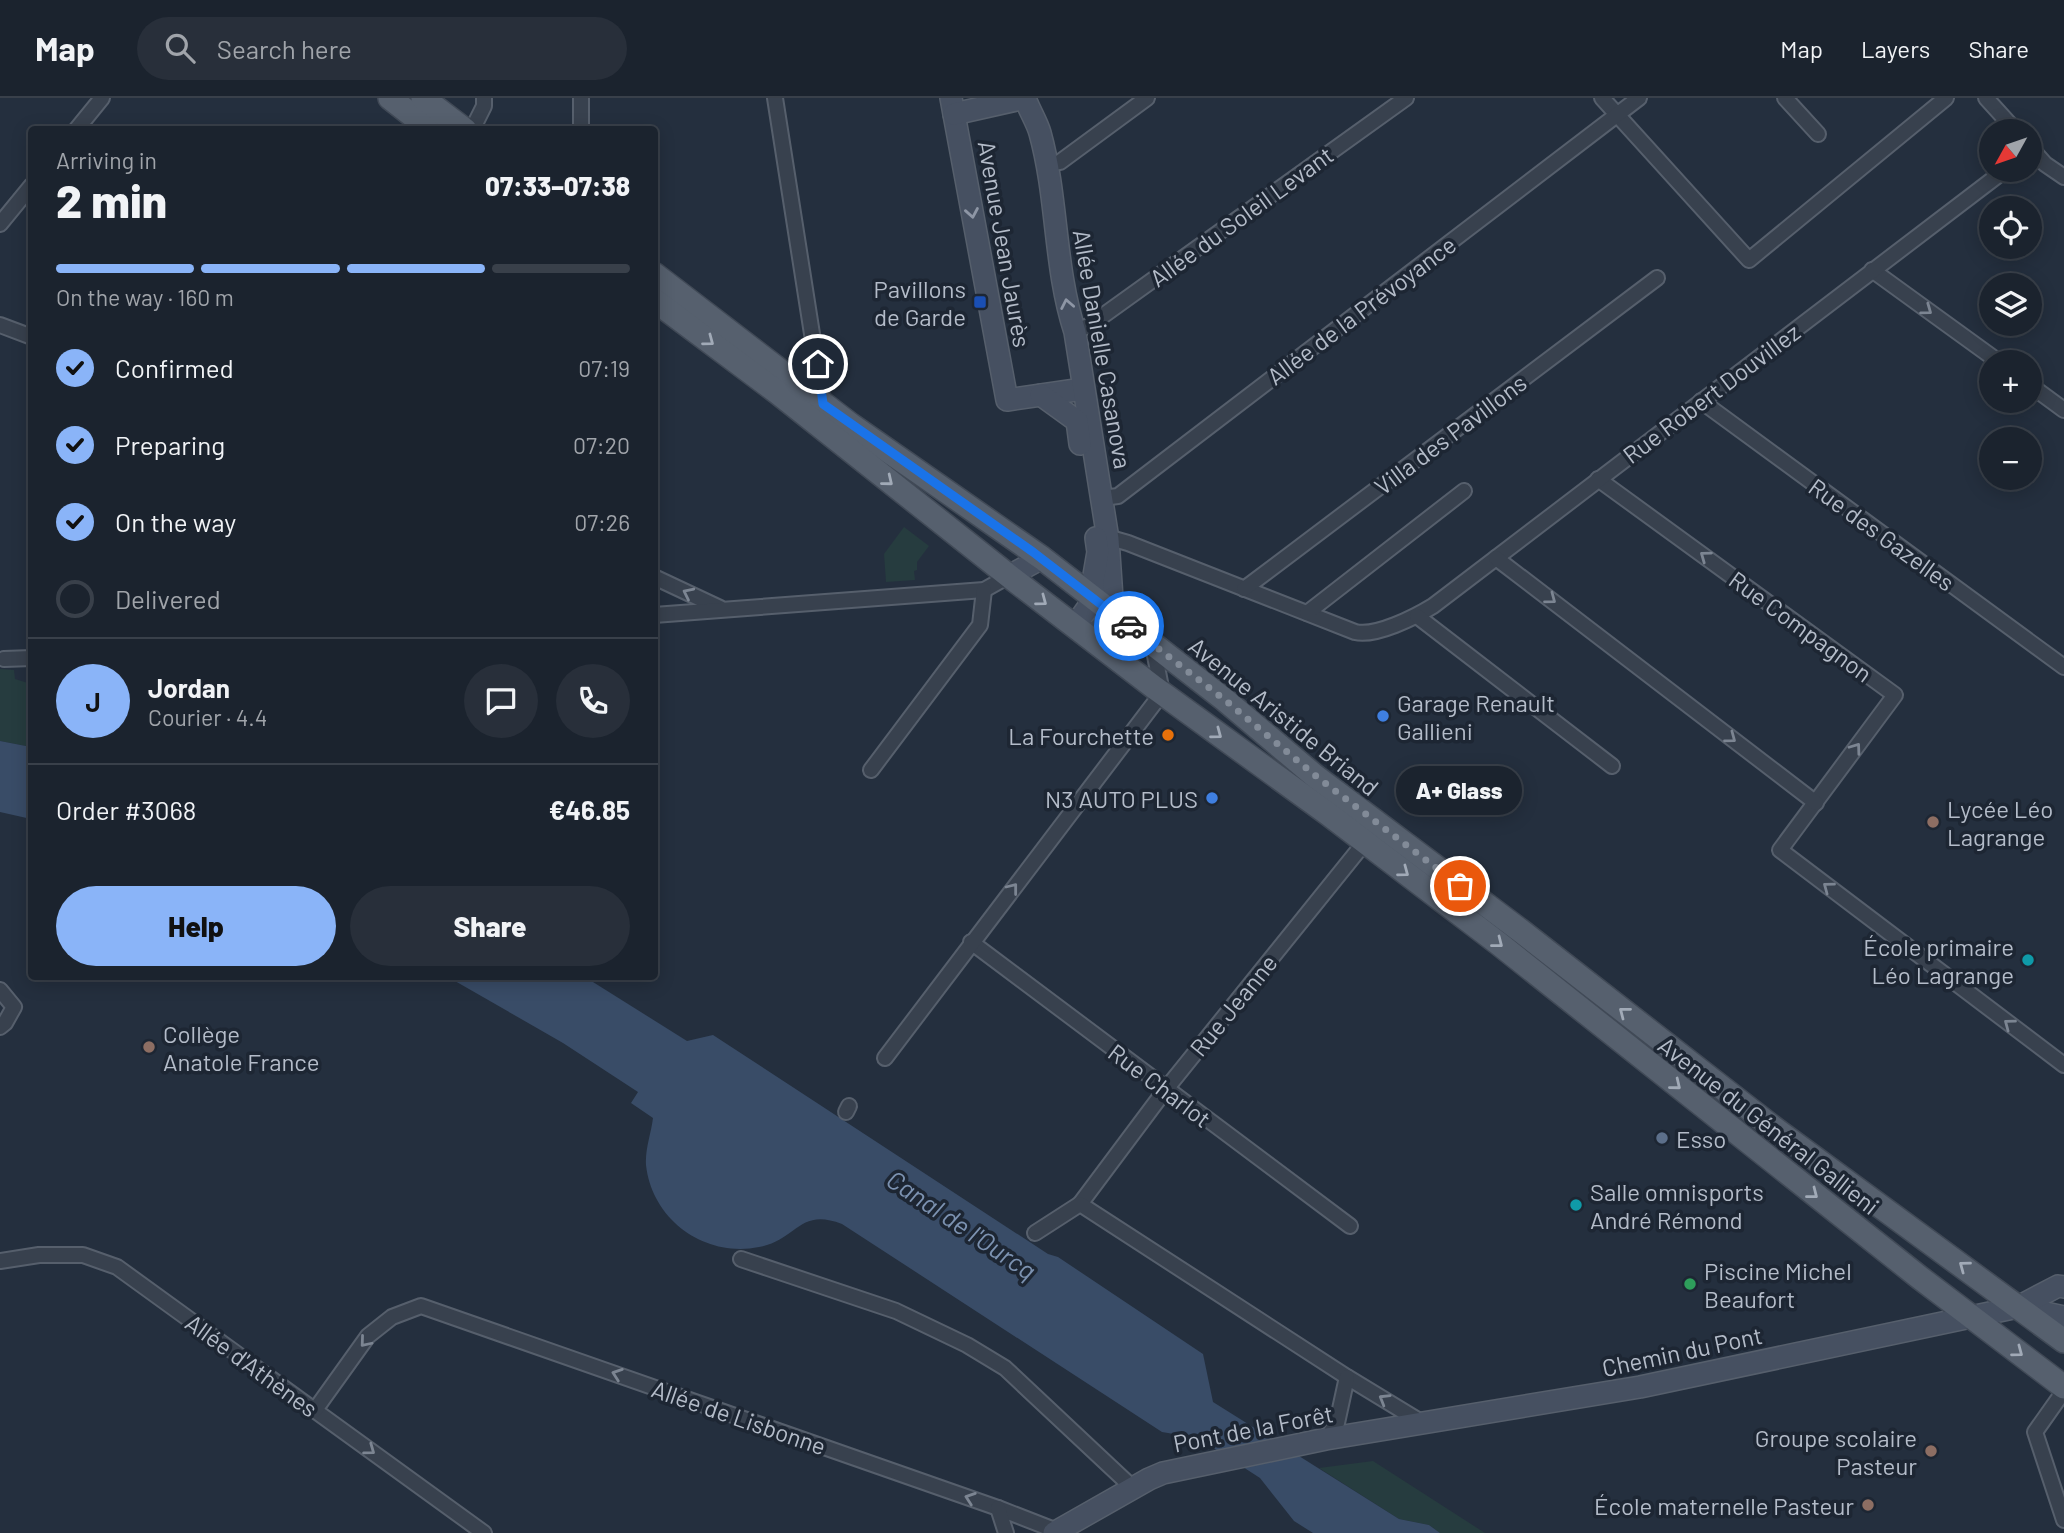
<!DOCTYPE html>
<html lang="en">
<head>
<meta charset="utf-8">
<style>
	body { margin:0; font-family:Barlow,sans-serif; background:#282f3a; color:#f1f3f6; height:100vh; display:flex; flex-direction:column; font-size:26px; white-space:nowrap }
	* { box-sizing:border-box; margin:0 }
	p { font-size:23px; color:#a0a4aa }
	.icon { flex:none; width:38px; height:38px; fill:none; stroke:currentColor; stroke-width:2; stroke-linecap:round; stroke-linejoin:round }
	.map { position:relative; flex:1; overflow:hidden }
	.details { position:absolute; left:28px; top:28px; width:630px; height:854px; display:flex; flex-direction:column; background:#1b232e; border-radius:7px; box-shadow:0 4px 18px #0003,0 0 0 2px #39404a }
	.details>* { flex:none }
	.needle { width:46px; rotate:230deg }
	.tools { position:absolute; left:1979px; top:21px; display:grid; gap:14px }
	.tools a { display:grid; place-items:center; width:63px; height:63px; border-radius:50%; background:#1b232e; box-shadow:0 4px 18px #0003,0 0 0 2px #39404a; font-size:35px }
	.pin { position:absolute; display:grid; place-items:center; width:60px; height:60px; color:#fff; margin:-30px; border:4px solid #fff; border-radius:50%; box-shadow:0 2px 7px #0007 }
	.courier { position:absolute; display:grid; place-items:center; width:70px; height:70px; margin:-35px; border:5px solid #1a73e8; border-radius:50%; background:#fff; color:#222; box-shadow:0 2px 9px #0007 }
	.bubble { position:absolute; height:49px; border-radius:24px; background:#1b232e; box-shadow:0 4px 18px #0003,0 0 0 2px #39404a; font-size:23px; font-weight:800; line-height:49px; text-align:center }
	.summary em { font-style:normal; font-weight:800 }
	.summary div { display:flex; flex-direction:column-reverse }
	.summary { display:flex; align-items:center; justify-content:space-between; height:119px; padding:0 28px }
	h1 { font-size:46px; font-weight:800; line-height:52px }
	.bar { display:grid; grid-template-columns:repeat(4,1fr); gap:10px 7px; align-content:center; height:84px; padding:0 28px }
	.bar i { height:9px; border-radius:5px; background:#39404a }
	.bar .selected { background:#8ab4f8 }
	.bar p { grid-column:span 4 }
	.line { display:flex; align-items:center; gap:18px; padding:0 28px; border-top:2px solid #39404a }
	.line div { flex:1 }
	.round { display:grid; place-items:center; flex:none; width:74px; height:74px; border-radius:37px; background:#282f3a }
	ol { padding:0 28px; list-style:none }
	li { display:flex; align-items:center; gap:21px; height:77px }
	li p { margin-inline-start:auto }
	li .icon { padding:7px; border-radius:50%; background:#8ab4f8; color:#111; stroke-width:4 }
	li:last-child { color:#a0a4aa }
	li i { width:38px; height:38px; border:4px solid #39404a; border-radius:50% }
	.cta { display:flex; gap:14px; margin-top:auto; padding:14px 28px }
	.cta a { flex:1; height:80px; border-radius:42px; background:#8ab4f8; color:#111; font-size:28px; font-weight:800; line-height:80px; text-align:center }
	.cta a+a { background:#282f3a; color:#f1f3f6 }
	header { display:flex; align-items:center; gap:42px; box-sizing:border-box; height:98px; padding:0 35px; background:#1b232e; border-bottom:2px solid #39404a }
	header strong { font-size:33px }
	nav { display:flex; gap:38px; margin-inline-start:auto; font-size:24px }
	.search { width:490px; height:63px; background:#282f3a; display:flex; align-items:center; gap:18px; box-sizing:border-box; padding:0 24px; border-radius:38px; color:#a0a4aa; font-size:26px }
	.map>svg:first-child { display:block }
	.green { fill:#263c3f }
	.water { fill:#394c67 }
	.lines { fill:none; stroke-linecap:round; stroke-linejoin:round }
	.street-casing { stroke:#565f6c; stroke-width:18 }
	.secondary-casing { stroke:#565f6c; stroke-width:24 }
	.primary-casing { stroke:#414a57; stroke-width:26 }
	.street { stroke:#38414e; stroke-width:14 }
	.secondary { stroke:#465061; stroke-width:21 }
	.primary { stroke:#56606e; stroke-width:23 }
	.oneway { stroke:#8e96a5 }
	.oneway2 { stroke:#7c8592 }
	.oneway3 { stroke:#a1aab7 }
	.done { stroke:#828b98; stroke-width:7; stroke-dasharray:0 12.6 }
	.route { stroke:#1a73e8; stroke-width:9 }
	.transit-dot { fill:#1a4fb4; stroke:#1d2633; stroke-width:2.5 }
	.shop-dot { fill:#3f7fe0; stroke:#1d2633; stroke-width:2.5 }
	.food-dot { fill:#e8710a; stroke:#1d2633; stroke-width:2.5 }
	.education-dot { fill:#8d6e63; stroke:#1d2633; stroke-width:2.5 }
	.culture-dot { fill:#0f9aa8; stroke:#1d2633; stroke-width:2.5 }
	.service-dot { fill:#5c6f8a; stroke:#1d2633; stroke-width:2.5 }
	.leisure-dot { fill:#2e9e5b; stroke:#1d2633; stroke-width:2.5 }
	.labels { text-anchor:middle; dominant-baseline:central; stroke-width:7; stroke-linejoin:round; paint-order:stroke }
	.street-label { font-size:24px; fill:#b4bcc9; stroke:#1d2633 }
	.poi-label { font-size:24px; fill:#b4bcc9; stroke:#1d2633; text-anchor:end }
	.water-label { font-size:26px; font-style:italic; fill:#7c92b1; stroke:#1d2633 }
</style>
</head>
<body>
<header>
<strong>Map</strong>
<div class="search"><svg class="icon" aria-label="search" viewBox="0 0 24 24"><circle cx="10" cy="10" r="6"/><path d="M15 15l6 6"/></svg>Search here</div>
<nav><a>Map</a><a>Layers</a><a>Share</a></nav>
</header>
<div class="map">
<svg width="2064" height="1435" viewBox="0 0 2064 1435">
	<rect width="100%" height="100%" fill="#242f3e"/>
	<g class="green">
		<path d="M 904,429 L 929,448 L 917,464 L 917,472 L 914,473 L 915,482 L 886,484 L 884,456 Z"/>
		<path d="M 0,571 L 14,572 L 15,581 L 31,586 L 31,649 L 0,643 Z"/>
		<path d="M 1373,1363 L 1485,1435 L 1440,1435 L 1429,1427 L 1399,1421 L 1319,1370 Z"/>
	</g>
	<g class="water">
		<path d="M 0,643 L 31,649 L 31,721 L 0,714 Z"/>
		<path d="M 448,879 L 585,879 L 687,943 L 713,937 L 1048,1156 L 1058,1159 L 1203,1256 L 1213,1304 L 1399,1421 L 1429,1427 L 1440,1435 L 1313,1435 L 1294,1423 L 1260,1380 L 1198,1340 L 1162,1334 L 842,1126 C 799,1109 797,1142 759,1149 C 705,1160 652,1122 646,1067 C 645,1051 651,1036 653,1020 L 631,1005 L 638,994 L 563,945 Z"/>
	</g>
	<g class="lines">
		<g class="street-casing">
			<g id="street">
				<path d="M 775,0 L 823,306"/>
				<path d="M 1602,0 L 1749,162 L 1946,0"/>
				<path d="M 1785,0 L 1818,36"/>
				<path d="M 1986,0 L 2016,33"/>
				<path d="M 76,32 L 102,0"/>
				<path d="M 472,32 L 484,8 L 484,0"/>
				<path d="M 581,32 L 581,0"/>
				<path d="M 2030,49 L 2045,66 L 2064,79"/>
				<path d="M 1045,67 L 1060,64 L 1147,0"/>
				<path d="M 0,126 L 32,87"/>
				<path d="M 1872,172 L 1999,264"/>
				<path d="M 0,227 L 32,239"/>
				<path d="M 1075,234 L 1090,227 L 1406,0"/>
				<path d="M 789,280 L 816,254"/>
				<path d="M 2030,287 L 2064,312"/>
				<path d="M 1701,303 L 2064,569"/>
				<path d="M 1598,381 L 1895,597 L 1780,752 L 2064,967"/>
				<path d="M 1102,400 L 1118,398 L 1639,0"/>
				<path d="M 1100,437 L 1128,445 L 1355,534 C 1376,539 1415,519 1433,508 L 2005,72"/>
				<path d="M 1496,460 L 1816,705"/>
				<path d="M 654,479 L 720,510"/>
				<path d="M 1244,491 L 1657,180"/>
				<path d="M 1307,515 L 1464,393"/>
				<path d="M 654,517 L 984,492 L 1009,478"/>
				<path d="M 1417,518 L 1612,668"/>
				<path d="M 4,561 L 32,560"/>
				<path d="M 871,672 L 980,527 L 984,492"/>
				<path d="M 971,844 L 1350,1128"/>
				<path d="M 0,892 L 14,909 L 5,925 L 0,929"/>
				<path d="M 885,960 L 1162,595 L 1153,547"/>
				<path d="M 846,1014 L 849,1008"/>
				<path d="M 1080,1106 L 1166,991 L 1365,744"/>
				<path d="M 1035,1135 L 1080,1106 L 1347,1279 L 1421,1324"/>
				<path d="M 741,1161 L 896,1213 L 967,1247 L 1005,1270 L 1133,1390"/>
				<path d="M 0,1163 L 39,1157 L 83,1157 L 117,1169 L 484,1435"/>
				<path d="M 2064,1293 L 2035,1334 L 2064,1422"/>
				<path d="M 315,1312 L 368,1238 L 392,1219 L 421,1208 L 998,1410 L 1057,1433"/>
				<path d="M 1326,1341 L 1337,1325 L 1347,1279"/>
				<path d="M 998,1410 L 1006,1435"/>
			</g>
		</g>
		<g class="secondary-casing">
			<g id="secondary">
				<path d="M 951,0 L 1007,302 L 1083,291"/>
				<path d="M 954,16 L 1025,0 C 1029,12 1037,24 1040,35 C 1058,100 1054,170 1075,234 L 1108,441 L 1113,515 L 1100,531 L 1088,538"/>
				<path d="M 1041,297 L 1077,323 L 1080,346"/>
				<path d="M 1009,478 L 1042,460"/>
				<path d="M 1075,528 L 1094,501 L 1093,483 L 1098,454 L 1096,440"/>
				<path d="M 2018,1209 L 2064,1219"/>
				<path d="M 1054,1435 L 1149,1381 L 1163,1375 L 1326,1341 L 1640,1289 L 2018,1209 L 2058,1188 L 2064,1189"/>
			</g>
		</g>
		<g class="primary-casing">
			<g id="primary">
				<path d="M 390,0 L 431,32"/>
				<path d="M 423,0 L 465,32"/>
				<path d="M 654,176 L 851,327 L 1042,460 L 1225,602 L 1316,679 L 1521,833 L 1775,1031 L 2064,1243"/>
				<path d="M 654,202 L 777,294 L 1009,478 L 1155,590 L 1327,715 L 1498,845 L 1919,1179 L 2064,1289"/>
			</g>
		</g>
		<use href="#street" class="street"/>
		<use href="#secondary" class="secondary"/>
		<use href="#primary" class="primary"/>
	</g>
	<defs><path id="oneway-chevron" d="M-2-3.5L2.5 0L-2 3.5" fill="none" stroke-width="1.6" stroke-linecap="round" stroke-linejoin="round" transform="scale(1.75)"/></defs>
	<g class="oneway">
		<use href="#oneway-chevron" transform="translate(972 115) rotate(80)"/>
		<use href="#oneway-chevron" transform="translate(1067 206) rotate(-101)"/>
	</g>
	<g class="oneway2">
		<use href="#oneway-chevron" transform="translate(1927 212) rotate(36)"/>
		<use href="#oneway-chevron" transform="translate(1705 458) rotate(-144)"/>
		<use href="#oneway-chevron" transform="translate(688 495) rotate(-154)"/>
		<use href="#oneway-chevron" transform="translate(1551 501) rotate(37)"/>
		<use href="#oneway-chevron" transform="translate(1731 640) rotate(37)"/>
		<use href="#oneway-chevron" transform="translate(1856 650) rotate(-54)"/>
		<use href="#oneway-chevron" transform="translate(1828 789) rotate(-143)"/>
		<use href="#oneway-chevron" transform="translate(1013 790) rotate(-52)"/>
		<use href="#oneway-chevron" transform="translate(2009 926) rotate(-143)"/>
		<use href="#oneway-chevron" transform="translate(365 1244) rotate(130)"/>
		<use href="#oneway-chevron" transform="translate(617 1276) rotate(-161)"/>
		<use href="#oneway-chevron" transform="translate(1384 1301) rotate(-149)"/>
		<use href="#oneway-chevron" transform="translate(370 1352) rotate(36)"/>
		<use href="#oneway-chevron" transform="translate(970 1400) rotate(-161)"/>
	</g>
	<g class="oneway3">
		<use href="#oneway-chevron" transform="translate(709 243) rotate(37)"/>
		<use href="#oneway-chevron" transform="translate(888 383) rotate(39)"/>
		<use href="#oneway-chevron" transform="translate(1042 503) rotate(37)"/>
		<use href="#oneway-chevron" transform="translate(1217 636) rotate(37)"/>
		<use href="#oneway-chevron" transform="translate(1404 774) rotate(37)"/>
		<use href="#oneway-chevron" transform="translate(1498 845) rotate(38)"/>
		<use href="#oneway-chevron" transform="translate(1624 914) rotate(-142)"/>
		<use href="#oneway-chevron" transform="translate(1676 987) rotate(39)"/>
		<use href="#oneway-chevron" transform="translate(1813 1096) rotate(38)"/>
		<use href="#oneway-chevron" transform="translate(1964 1168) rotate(-143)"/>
		<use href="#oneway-chevron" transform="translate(2018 1254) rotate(37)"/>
	</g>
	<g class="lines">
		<path class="done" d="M 1129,528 L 1225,602 L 1317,679 L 1460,788"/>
		<path class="route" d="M 818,266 L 823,306 L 1033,454 L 1129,528"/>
	</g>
	<rect class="transit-dot" x="973" y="197" width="14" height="14" rx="3.5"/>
	<g class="shop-dot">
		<circle cx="1383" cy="618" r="7"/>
		<circle cx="1212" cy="700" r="7"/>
	</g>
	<circle class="food-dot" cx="1168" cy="637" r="7"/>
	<g class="education-dot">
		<circle cx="1933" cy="724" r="7"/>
		<circle cx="149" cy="949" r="7"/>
		<circle cx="1931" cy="1353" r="7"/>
		<circle cx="1868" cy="1407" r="7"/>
	</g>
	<g class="culture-dot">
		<circle cx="2028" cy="862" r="7"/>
		<circle cx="1576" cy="1107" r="7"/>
	</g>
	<circle class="service-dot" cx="1662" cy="1040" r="7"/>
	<circle class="leisure-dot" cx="1690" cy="1186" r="7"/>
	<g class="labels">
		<g class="street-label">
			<text transform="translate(1241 118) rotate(-36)">Allée du Soleil Levant</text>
			<text transform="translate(1005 146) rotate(80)">Avenue Jean Jaurès</text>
			<text transform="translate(1361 212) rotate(-37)">Allée de la Prévoyance</text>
			<text transform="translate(1103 251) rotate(80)">Allée Danielle Casanova</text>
			<text transform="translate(1711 295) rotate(-37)">Rue Robert Douvillez</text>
			<text transform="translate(1450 336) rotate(-37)">Villa des Pavillons</text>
			<text transform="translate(1882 436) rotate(36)">Rue des Gazelles</text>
			<text transform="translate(1801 528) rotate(36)">Rue Compagnon</text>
			<text transform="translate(1284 618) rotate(39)">Avenue Aristide Briand</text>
			<text transform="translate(1233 907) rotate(-51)">Rue Jeanne</text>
			<text transform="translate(1160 987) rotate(37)">Rue Charlot</text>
			<text transform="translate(1769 1027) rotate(38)">Avenue du Général Gallieni</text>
			<text transform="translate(1682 1253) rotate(-12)">Chemin du Pont</text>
			<text transform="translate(252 1267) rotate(36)">Allée d'Athènes</text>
			<text transform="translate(739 1319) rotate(19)">Allée de Lisbonne</text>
			<text transform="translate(1253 1330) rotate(-11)">Pont de la Forêt</text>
		</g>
		<g class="poi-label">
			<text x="966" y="190">Pavillons<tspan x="966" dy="28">de Garde</tspan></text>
			<text x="1397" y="604" text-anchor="start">Garage Renault<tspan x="1397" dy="28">Gallieni</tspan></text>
			<text x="1154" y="637">La Fourchette</text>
			<text x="1198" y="700">N3 AUTO PLUS</text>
			<text x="1947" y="710" text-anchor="start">Lycée Léo<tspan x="1947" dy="28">Lagrange</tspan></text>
			<text x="2014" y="848">École primaire<tspan x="2014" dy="28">Léo Lagrange</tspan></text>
			<text x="163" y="935" text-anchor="start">Collège<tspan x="163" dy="28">Anatole France</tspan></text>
			<text x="1676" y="1040" text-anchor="start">Esso</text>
			<text x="1590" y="1093" text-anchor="start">Salle omnisports<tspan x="1590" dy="28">André Rémond</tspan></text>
			<text x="1704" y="1172" text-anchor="start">Piscine Michel<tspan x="1704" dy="28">Beaufort</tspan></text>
			<text x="1917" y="1339">Groupe scolaire<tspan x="1917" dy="28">Pasteur</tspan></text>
			<text x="1854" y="1407">École maternelle Pasteur</text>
		</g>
		<g class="water-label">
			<text transform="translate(962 1126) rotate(34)">Canal de l'Ourcq</text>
		</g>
	</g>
</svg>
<div class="tools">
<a><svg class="needle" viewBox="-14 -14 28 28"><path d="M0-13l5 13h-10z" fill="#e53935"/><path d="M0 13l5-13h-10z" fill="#a0a4aa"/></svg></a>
<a><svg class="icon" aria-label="locate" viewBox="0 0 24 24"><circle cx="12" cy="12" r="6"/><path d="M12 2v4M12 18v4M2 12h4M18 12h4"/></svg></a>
<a><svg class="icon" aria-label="layers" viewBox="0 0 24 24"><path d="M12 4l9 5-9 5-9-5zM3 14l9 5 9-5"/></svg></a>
<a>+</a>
<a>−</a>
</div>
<div class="pin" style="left:1460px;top:788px;background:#ea580c"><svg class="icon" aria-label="bag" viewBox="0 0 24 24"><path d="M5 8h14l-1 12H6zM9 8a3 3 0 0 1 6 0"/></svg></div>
<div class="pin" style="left:818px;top:266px;background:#1f2937"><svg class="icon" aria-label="home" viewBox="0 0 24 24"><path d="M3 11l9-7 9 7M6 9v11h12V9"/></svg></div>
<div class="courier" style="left:1129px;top:528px"><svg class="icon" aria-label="car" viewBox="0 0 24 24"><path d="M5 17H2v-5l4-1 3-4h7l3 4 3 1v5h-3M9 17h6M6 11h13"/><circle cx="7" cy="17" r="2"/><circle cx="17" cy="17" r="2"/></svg></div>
<div class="bubble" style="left:1396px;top:668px;width:126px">A+ Glass</div>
<section class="details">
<div class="summary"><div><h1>2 min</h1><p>Arriving in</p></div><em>07:33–07:38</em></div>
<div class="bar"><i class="selected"></i><i class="selected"></i><i class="selected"></i><i></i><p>On the way · 160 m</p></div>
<ol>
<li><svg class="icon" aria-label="check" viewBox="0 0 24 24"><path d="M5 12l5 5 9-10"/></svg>Confirmed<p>07:19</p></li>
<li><svg class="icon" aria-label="check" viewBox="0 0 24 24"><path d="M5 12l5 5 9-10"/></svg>Preparing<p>07:20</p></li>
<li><svg class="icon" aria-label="check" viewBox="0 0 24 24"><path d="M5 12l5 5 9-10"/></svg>On the way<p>07:26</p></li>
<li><i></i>Delivered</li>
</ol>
<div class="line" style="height:126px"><b class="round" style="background:#8ab4f8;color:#111">J</b><div><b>Jordan</b><p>Courier · 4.4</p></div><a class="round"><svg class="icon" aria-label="chat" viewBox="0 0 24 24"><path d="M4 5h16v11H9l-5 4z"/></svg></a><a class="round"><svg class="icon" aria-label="phone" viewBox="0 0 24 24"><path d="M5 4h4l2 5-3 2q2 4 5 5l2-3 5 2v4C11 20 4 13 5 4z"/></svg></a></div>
<div class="line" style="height:91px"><div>Order #3068</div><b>€46.85</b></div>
<div class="cta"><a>Help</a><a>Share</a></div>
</section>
</div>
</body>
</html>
